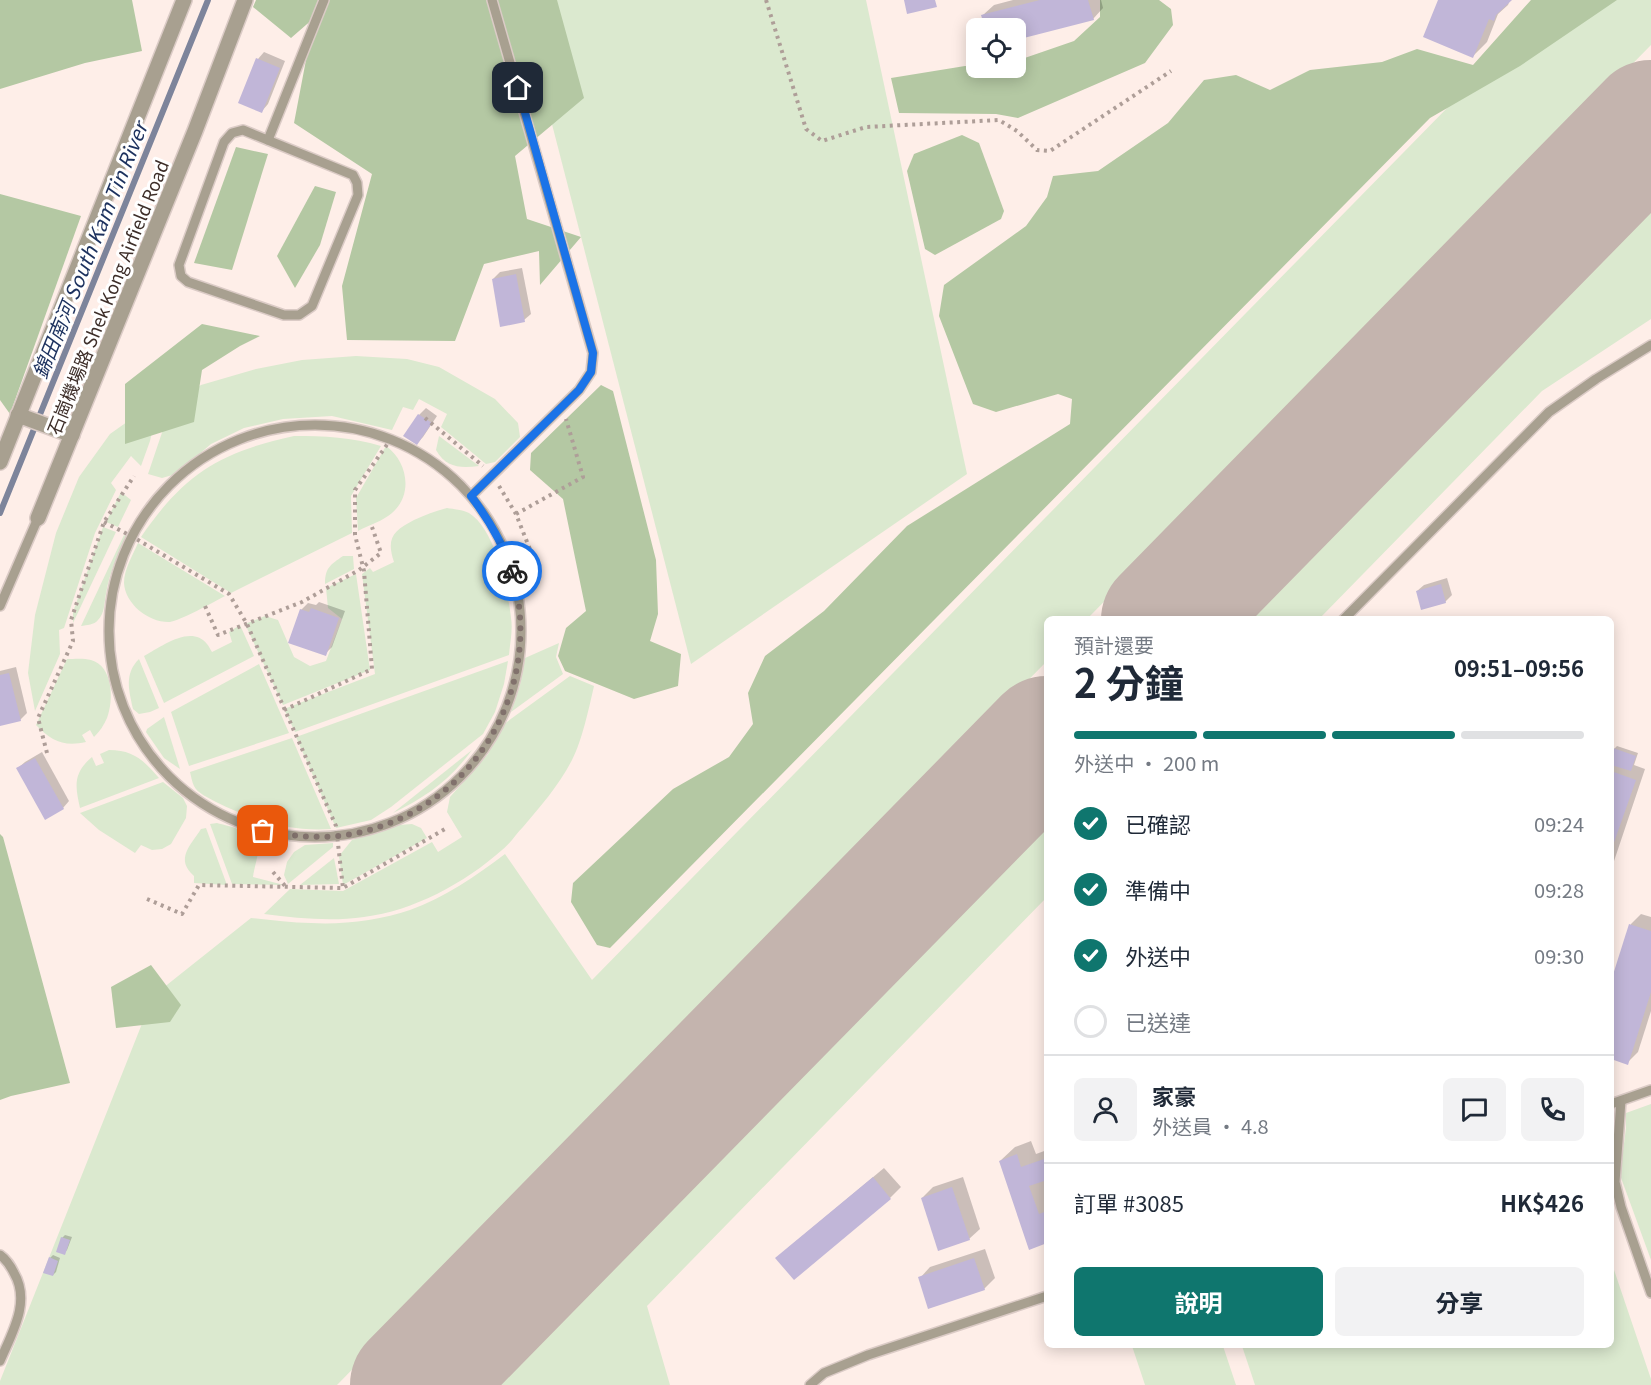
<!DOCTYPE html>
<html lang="zh-TW">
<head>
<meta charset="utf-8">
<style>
	body { margin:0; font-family:Georgia,"Noto Sans TC",serif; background:#f2f2f3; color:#1f2937; height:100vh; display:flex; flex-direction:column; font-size:22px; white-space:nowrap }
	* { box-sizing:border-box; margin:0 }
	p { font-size:20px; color:#747a83 }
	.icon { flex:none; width:33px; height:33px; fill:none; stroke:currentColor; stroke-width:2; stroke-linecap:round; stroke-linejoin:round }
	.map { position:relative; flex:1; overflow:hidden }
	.panel { position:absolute; left:1044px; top:616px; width:570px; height:732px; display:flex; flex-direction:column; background:#fff; border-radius:9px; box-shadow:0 3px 15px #0003 }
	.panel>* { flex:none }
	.tools { position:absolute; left:966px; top:18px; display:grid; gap:12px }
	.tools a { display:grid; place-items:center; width:60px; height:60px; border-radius:9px; background:#fff; box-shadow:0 3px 15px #0003; font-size:30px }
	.pin { position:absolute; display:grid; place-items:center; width:51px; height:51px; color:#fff; margin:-26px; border-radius:12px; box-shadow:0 3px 9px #0006 }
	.courier { position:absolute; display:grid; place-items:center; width:60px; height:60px; margin:-30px; border:4px solid #1a73e8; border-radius:50%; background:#fff; color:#222; box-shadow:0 2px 8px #0007 }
	.headline em { font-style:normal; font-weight:700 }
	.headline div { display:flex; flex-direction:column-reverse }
	.headline { display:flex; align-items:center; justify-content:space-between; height:102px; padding:0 30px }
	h1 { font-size:39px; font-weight:700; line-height:45px }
	.bar { display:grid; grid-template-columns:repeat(4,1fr); gap:9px 6px; align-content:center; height:72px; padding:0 30px }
	.bar i { height:8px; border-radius:4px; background:#e0e1e3 }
	.bar .current { background:#0f766e }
	.bar p { grid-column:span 4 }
	.line { display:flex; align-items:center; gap:15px; padding:0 30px; border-top:2px solid #e0e1e3 }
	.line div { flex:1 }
	.round { display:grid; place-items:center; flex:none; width:63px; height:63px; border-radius:9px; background:#f2f2f3 }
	ol { padding:0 30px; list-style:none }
	li { display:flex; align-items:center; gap:18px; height:66px }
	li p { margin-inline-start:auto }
	li .icon { padding:6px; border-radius:50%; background:#0f766e; color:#fff; stroke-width:4 }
	li:last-child { color:#747a83 }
	li i { width:33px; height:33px; border:3px solid #e0e1e3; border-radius:50% }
	.cta { display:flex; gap:12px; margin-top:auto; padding:12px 30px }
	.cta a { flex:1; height:69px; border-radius:9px; background:#0f766e; color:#fff; font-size:24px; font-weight:700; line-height:69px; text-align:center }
	.cta a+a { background:#f2f2f3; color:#1f2937 }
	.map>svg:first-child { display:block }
	.green { fill:#dbe9cf }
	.forest { fill:#b4c8a3 }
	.shadow { fill:#0003 }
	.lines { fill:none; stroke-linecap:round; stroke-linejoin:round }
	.stream { stroke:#7d849b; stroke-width:6 }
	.runway { stroke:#c4b4ae; stroke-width:126 }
	.building { fill:#c1b6d8 }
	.service-casing { stroke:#dbcbc6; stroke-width:12 }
	.minor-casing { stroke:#dbcbc6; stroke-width:18 }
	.path { stroke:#ae9e98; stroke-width:4; stroke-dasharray:3 4.5; stroke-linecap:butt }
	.service { stroke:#a8a090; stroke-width:9 }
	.minor { stroke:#a8a090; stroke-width:15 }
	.done { stroke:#81716c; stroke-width:6; stroke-dasharray:0 10.8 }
	.route { stroke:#1a73e8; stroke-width:8 }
	.labels { text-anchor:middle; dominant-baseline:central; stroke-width:6; stroke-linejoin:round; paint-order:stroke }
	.street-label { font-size:18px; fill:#3d2e29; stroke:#fff }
	.water-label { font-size:20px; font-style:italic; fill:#1c315e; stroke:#fff }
</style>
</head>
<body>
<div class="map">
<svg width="1651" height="1385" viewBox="0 0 1651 1385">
	<rect width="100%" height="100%" fill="#feeee8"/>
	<g class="green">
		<path d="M 520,0 L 866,0 L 967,474 L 691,664 Z"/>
		<path d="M 1553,0 L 1651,0 L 1651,45 L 1087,619 L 1047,620 L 1047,661 L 337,1385 L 0,1385 L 0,1381 L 153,996 L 251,918 C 271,920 291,923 311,923 C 342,925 381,920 410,910 C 444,898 476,876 505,854 L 592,980 Z"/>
		<path d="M 1651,189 L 1651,319 L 1542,391 L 1319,619 L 1228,619 Z"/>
		<path d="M 356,356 L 407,359 L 439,367 L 495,399 L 518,423 L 520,437 L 495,462 L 486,464 L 441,427 L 447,414 L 419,399 L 413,410 L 403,407 L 392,430 L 332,416 L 283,419 L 244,428 L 211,444 L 176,474 L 162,478 L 148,474 L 171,406 L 201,385 L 256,369 L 302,360 Z"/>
		<path d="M 158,404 L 150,441 L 141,466 L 131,456 L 111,483 L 116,490 L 95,533 L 64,628 L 59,630 L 60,654 L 35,711 L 28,673 L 35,615 L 56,533 L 79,477 L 110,434 L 134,417 Z"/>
		<path d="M 294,436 C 324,436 352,437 381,446 L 351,496 L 352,533 L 231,593 L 141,537 C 184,474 220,452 294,436 Z"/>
		<path d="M 439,436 L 479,466 C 460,468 446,468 436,450 Z"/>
		<path d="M 386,446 C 407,461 414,494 392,513 C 383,521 369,525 358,531 L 356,498 Z"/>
		<path d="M 121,492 L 131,500 L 118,527 L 106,522 Z"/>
		<path d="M 447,508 C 453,509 463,510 469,513 C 495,529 508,589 511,618 C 513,630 510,643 509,655 L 295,732 L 284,709 L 375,674 L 362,574 L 370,568 L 373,572 L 394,562 C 386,538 393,531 414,520 C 425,515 435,511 447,508 Z"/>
		<path d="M 103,527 L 116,532 L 73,623 L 73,612 Z"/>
		<path d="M 124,535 L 126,536 C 118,555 109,573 106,594 C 104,603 105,613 98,620 C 94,625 87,625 81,626 Z"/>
		<path d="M 138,543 L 225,596 C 214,602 179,621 170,622 C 149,623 125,604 124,583 C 124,569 133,555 138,543 Z"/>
		<path d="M 343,556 L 353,556 L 354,569 L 325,584 C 325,568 330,565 343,556 Z"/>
		<path d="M 356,574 L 370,670 L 283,705 L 245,624 L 265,616 L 278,620 L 294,657 L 310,666 L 326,661 L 342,619 L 328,608 L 326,588 Z"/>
		<path d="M 240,625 L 254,656 L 164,703 L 144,656 C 161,647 191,624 207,644 C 209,646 210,649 212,652 L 232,642 L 229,632 Z"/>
		<path d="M 559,643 L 556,657 L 563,674 L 511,712 L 520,685 L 525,658 Z"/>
		<path d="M 67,659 C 74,659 84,658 91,660 C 113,666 114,700 107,718 C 104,725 100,731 94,737 L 90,730 L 82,735 L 86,742 C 64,747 51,741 36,725 Z"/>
		<path d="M 139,659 L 159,708 L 150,712 L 139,714 L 133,709 C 129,690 124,674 139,659 Z"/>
		<path d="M 508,661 L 504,684 L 495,712 L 483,734 L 391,807 L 371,820 L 336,828 L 296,737 Z"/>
		<path d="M 259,664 L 289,733 L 189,766 L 171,712 Z"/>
		<path d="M 570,676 L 594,686 C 589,708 582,741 572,760 C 559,785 541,806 523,827 C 516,834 510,844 502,850 C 465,883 413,911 364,917 C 330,922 297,918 264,914 L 290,889 L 343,891 L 432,842 L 438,852 L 462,837 L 447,812 L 450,797 L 488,754 L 504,724 Z"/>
		<path d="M 164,717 L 180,769 L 164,758 L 146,732 L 147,729 Z"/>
		<path d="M 292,738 L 331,829 C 291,832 252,820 216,802 C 209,798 197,793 194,786 C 192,782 191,776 190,772 Z"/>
		<path d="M 109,750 C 134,750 144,761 159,778 L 80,808 C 75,786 73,773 92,757 L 96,766 L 104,763 L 100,754 Z"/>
		<path d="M 472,750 C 450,780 426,797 393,813 Z"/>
		<path d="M 163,782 L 183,798 L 187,806 L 186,818 L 171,844 L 162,849 L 152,850 L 141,845 L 135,853 L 99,830 L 80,813 Z"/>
		<path d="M 1047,804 L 1047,897 L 647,1306 L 670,1385 L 477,1385 Z"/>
		<path d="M 217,823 C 232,827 258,831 258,852 C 257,860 254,869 253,877 L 284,885 L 232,884 L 210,824 Z"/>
		<path d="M 412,824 L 421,828 L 427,838 L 343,885 L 339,856 L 352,840 L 399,825 Z"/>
		<path d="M 206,828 L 227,885 L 194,883 L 194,876 C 175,859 190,846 201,829 Z"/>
		<path d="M 333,843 L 333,847 L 288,884 L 284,875 L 287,862 L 294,852 L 305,845 Z"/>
		<path d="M 334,858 L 339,884 L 300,885 Z"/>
		<path d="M 1651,1104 L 1651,1260 L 1620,1175 L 1626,1128 L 1626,1113 Z"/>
		<path d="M 1611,1261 L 1651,1379 L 1651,1385 L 1255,1385 L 1242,1346 L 1611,1346 Z"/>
		<path d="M 1132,1346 L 1223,1346 L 1236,1385 L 1145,1385 Z"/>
	</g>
	<g class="forest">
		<path d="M 0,0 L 132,0 L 142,51 L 85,63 L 0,89 Z"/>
		<path d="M 256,0 L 557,0 L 584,98 L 515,156 L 527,219 L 581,237 L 540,285 L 539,251 L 484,264 L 455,341 L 347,340 L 342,286 L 372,174 L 294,123 L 314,18 L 291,38 L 253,7 Z"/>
		<path d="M 1100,0 L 1159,0 L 1171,9 L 1173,25 L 1145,63 L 1018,118 L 996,114 L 899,113 L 891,78 L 965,66 L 991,69 L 996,68 L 1016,68 L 1016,61 L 1074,41 L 1100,17 Z"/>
		<path d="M 1531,0 L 1617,0 L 1520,66 L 1430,118 L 610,948 L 597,945 L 571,902 L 573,883 L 673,789 L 729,757 L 753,724 L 748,693 L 765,656 L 824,611 L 907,526 L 1070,424 L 1072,399 L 1058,394 L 996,412 L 973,404 L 939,316 L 944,285 L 1026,226 L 1047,197 L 1053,176 L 1098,171 L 1168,123 L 1204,80 L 1236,75 L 1270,90 L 1310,70 L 1382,62 L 1417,49 L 1473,65 Z"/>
		<path d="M 962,135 L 979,143 L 1004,211 L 1001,219 L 935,255 L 925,249 L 907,171 L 914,154 Z"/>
		<path d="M 236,147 L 268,154 L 232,270 L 194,263 Z"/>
		<path d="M 315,186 L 336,192 L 320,245 L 295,288 L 277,256 Z"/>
		<path d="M 0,194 L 81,216 L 10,414 L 0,400 Z"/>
		<path d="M 202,324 L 260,336 L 240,346 L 202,370 L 194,422 L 125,444 L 125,384 Z"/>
		<path d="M 601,385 L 613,391 L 656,560 L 658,614 L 650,641 L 681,654 L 678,686 L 634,699 L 565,671 L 558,656 L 566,628 L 586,611 L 563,499 L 530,470 L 531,453 Z"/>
		<path d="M 0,834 L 3,837 L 70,1083 L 11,1096 L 0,1100 Z"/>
		<path d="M 151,965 L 181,1005 L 170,1022 L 116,1028 L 111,987 Z"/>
	</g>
	<g class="shadow">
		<path d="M 1013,0 L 1101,0 L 1103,8 L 1093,19 L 1016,38 L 1016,28 L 986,28 L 983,15 L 994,5 Z"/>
		<path d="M 1439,0 L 1510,0 L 1508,5 L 1498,14 L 1487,42 L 1473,56 Z"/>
		<path d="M 264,52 L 285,61 L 268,104 L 262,111 L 258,59 Z"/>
		<path d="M 522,268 L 531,314 L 524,320 L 493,279 L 500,272 Z"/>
		<path d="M 426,408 L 437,416 L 423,437 L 417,443 L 419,415 Z"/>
		<path d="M 1447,578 L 1452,595 L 1445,602 L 1417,591 L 1424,585 Z"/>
		<path d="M 319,602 L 345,611 L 332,647 L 325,654 L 301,610 L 308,603 L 316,605 Z"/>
		<path d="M 16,667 L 27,713 L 20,720 L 0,718 L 0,671 Z"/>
		<path d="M 1617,746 L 1638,753 L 1634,765 L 1645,769 L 1611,870 L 1611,757 L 1614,749 Z"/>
		<path d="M 42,752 L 69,801 L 63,808 L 18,768 L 25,762 Z"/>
		<path d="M 1641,914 L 1651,917 L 1651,1011 L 1638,1052 L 1627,1063 L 1611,1058 L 1611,985 L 1631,924 Z"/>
		<path d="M 1031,1141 L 1036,1154 L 1047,1150 L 1047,1179 L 1046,1179 L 1047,1183 L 1046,1242 L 1000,1161 L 1015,1147 Z"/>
		<path d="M 884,1168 L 901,1187 L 890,1198 L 794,1278 L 788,1248 Z"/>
		<path d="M 963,1177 L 980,1229 L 969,1239 L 922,1198 L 933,1187 Z"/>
		<path d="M 65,1235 L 72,1237 L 67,1250 L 64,1253 L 62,1238 Z"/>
		<path d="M 985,1249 L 995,1278 L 984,1289 L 920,1278 L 930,1267 Z"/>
		<path d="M 53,1255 L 60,1258 L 56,1272 L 53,1275 L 50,1258 Z"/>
	</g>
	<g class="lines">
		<path class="stream" d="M 0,513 L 208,0"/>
		<g class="runway">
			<path d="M 1164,620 L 1651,123"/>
			<path d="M 413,1385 L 1047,739"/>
		</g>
	</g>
	<g class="building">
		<path d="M 904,0 L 935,0 L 937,7 L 907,14 Z"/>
		<path d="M 1040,0 L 1088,0 L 1094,20 L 1016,40 L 1016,28 L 985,28 L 981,15 Z"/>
		<path d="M 1438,0 L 1512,0 L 1496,15 L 1494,21 L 1489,19 L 1473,58 L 1423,37 Z"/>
		<path d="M 256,58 L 280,68 L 262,113 L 238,103 Z"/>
		<path d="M 516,274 L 525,322 L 500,327 L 492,279 Z"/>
		<path d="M 418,414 L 432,423 L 417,445 L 403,436 Z"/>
		<path d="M 1441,584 L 1446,603 L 1421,610 L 1416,591 Z"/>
		<path d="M 311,608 L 339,618 L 326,656 L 288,643 L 300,609 L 309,612 Z"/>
		<path d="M 9,673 L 21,721 L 0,726 L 0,675 Z"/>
		<path d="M 1613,748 L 1636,756 L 1631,771 L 1611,765 Z"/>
		<path d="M 35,758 L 64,809 L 45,820 L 16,768 Z"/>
		<path d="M 1611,771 L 1636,780 L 1611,851 Z"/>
		<path d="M 1629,924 L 1651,931 L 1651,992 L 1628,1065 L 1611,1059 L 1611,981 Z"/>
		<path d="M 1017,1154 L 1021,1167 L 1047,1158 L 1047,1180 L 1029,1186 L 1039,1214 L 1047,1211 L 1047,1233 L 1044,1234 L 1047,1243 L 1029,1250 L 999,1161 Z"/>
		<path d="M 873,1177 L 891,1199 L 794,1280 L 775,1258 Z"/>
		<path d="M 952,1187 L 970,1240 L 938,1251 L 921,1198 Z"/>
		<path d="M 61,1237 L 70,1240 L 65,1255 L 56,1252 Z"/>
		<path d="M 49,1257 L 58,1261 L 53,1276 L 43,1273 Z"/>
		<path d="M 974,1258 L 985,1290 L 928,1309 L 918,1277 Z"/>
	</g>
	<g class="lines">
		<g class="service-casing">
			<g id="service">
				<path d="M 243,130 L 353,175 L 357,183 L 358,195 L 312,306 L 299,315 L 284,315 L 188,282 L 181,276 L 179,265 L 224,142 L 232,133 Z"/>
				<path d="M 268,140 L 324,0"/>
				<circle cx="315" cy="631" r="206"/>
				<path d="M 471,496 L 579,390 L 591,372 L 593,353 L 492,0"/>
				<path d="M 0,606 L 38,518"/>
				<path d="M 1343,620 L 1549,412 L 1596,379 L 1651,345"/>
				<path d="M 1621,1101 L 1615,1182 L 1621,1207 L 1651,1293"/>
				<path d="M 1611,1104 L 1651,1090"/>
				<path d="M 0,1255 C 7,1260 10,1265 14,1273 C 31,1302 12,1333 0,1361"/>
				<path d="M 810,1385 L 824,1373 L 868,1355 L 1047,1296"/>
			</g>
		</g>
		<g class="minor-casing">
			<g id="minor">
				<path d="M 18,415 L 72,435"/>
				<path d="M 0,462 L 184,0"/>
				<path d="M 38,518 L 195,131 L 245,0"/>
			</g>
		</g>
		<g class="path">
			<path d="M 766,0 L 806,129 L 822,141 L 866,127 L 999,120 L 1017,131 L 1037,150 L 1050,151 L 1171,71"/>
			<path d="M 425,418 L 483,466"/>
			<path d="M 499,486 L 516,514 L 531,552"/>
			<path d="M 516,514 L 583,477 L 566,419"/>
			<path d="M 104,522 L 133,537 L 229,594 L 247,624 L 336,826 L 343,888"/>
			<path d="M 205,606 L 218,635 L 302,602 L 359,570 L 381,553 L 372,527"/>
			<path d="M 284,710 L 372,669 L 364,571 L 355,535 L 355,490 L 391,439"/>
			<path d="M 47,753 L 38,718 L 73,641 L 71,620 L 104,522 L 134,476"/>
			<path d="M 273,872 L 286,887"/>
			<path d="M 147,899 L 182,914 L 199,885 L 343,888 L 445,829"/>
		</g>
		<use href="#service" class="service"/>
		<use href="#minor" class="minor"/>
	</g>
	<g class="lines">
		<path class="done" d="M 263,831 C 296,837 329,840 362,832 C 478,803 545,685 512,571"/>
		<path class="route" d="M 512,571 C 503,543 489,520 471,496 L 579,390 L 591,372 L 593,353 L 518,88"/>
	</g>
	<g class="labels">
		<g class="street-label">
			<text transform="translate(107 297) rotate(-68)">石崗機場路 Shek Kong Airfield Road</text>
		</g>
		<g class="water-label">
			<text transform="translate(89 250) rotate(-68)">錦田南河 South Kam Tin River</text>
		</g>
	</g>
</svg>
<div class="tools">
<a><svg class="icon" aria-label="locate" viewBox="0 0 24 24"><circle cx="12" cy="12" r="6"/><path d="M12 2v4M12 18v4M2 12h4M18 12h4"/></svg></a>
</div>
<div class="pin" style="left:263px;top:831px;background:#ea580c"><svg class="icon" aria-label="bag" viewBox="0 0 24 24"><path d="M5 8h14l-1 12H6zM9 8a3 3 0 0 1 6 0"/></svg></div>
<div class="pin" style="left:518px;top:88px;background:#1f2937"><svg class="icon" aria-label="home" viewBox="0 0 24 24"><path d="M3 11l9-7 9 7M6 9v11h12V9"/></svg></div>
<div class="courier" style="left:512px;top:571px"><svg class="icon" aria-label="bike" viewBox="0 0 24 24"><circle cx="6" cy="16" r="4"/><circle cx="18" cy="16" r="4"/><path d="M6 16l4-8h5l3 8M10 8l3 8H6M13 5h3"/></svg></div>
<section class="panel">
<div class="headline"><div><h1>2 分鐘</h1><p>預計還要</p></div><em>09:51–09:56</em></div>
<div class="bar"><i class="current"></i><i class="current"></i><i class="current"></i><i></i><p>外送中 · 200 m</p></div>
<ol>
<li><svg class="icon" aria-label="check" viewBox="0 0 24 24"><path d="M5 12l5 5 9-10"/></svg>已確認<p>09:24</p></li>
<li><svg class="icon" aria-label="check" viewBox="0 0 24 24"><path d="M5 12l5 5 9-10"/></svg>準備中<p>09:28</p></li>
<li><svg class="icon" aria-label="check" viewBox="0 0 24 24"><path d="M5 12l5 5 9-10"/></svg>外送中<p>09:30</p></li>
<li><i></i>已送達</li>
</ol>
<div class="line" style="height:108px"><a class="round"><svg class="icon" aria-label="person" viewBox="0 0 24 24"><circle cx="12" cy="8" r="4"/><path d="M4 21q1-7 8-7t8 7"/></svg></a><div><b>家豪</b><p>外送員 · 4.8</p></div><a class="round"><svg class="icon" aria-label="chat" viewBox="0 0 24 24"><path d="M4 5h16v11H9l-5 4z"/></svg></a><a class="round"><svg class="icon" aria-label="phone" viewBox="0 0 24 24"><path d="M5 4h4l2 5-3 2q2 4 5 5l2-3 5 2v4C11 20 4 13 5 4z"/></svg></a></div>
<div class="line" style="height:78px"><div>訂單 #3085</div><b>HK$426</b></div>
<div class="cta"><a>說明</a><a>分享</a></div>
</section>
</div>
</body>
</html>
